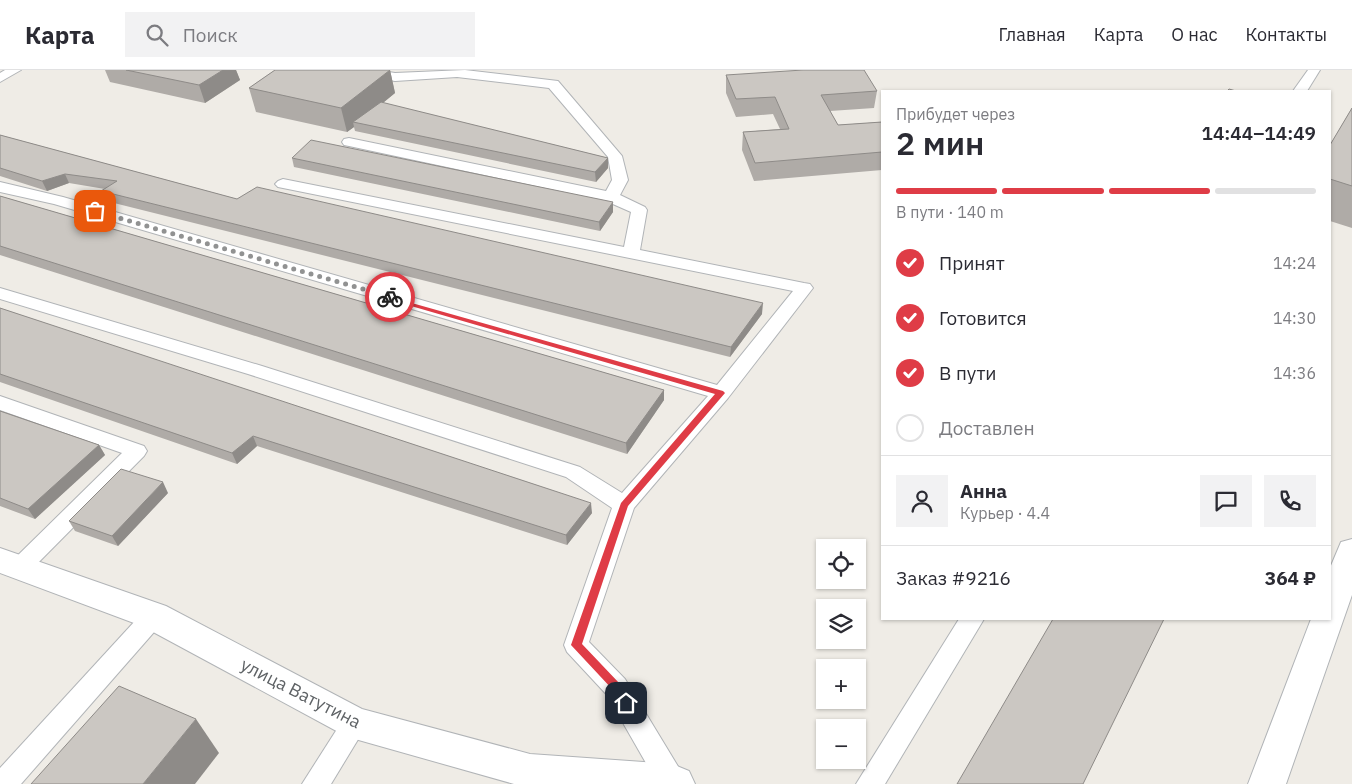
<!DOCTYPE html>
<html lang="ru">
<head>
<meta charset="utf-8">
<style>
	body { margin:0; font-family:"IBM Plex Sans",sans-serif; background:#f2f2f3; color:#2b2b33; height:100vh; display:flex; flex-direction:column; font-size:19px; white-space:nowrap }
	* { box-sizing:border-box; margin:0 }
	p { font-size:16px; color:#7c7c81 }
	.icon { flex:none; width:28px; height:28px; fill:none; stroke:currentColor; stroke-width:2; stroke-linecap:round; stroke-linejoin:round }
	.map { position:relative; flex:1; overflow:hidden }
	.side { position:absolute; left:881px; top:20px; width:450px; height:530px; display:flex; flex-direction:column; background:#fff; border-radius:0px; box-shadow:0 1px 4px #0004 }
	.side>* { flex:none }
	.tools { position:absolute; left:816px; top:469px; display:grid; gap:10px }
	.tools a { display:grid; place-items:center; width:50px; height:50px; border-radius:0px; background:#fff; box-shadow:0 1px 4px #0004; font-size:25px }
	.pin { position:absolute; display:grid; place-items:center; width:42px; height:42px; color:#fff; margin:-21px; border-radius:10px; box-shadow:0 2px 8px #0006 }
	.courier { position:absolute; display:grid; place-items:center; width:50px; height:50px; margin:-25px; border:4px solid #df3c46; border-radius:50%; background:#fff; color:#222; box-shadow:0 1px 6px #0007 }
	.headline em { font-style:normal; font-weight:600 }
	.headline div { display:flex; flex-direction:column-reverse }
	.headline { display:flex; align-items:center; justify-content:space-between; height:85px; padding:0 15px }
	h1 { font-size:32px; font-weight:600; line-height:38px }
	.bar { display:grid; grid-template-columns:repeat(4,1fr); gap:8px 5px; align-content:center; height:60px; padding:0 15px }
	.bar i { height:6px; border-radius:4px; background:#e1e1e2 }
	.bar .on { background:#df3c46 }
	.bar p { grid-column:span 4 }
	.line { display:flex; align-items:center; gap:12px; padding:0 15px; border-top:1px solid #e1e1e2 }
	.line div { flex:1 }
	.round { display:grid; place-items:center; flex:none; width:52px; height:52px; border-radius:0px; background:#f2f2f3 }
	ol { padding:0 15px; list-style:none }
	li { display:flex; align-items:center; gap:15px; height:55px }
	li p { margin-inline-start:auto }
	li .icon { padding:5px; border-radius:50%; background:#df3c46; color:#fff; stroke-width:4 }
	li:last-child { color:#7c7c81 }
	li i { width:28px; height:28px; border:2px solid #e1e1e2; border-radius:50% }
	header { display:flex; align-items:center; gap:30px; box-sizing:border-box; height:70px; padding:0 25px; background:#fff; border-bottom:1px solid #e1e1e2 }
	header strong { font-size:24px }
	nav { display:flex; gap:28px; margin-inline-start:auto; font-size:18px }
	.search { width:350px; height:45px; background:#f2f2f3; display:flex; align-items:center; gap:12px; box-sizing:border-box; padding:0 18px; border-radius:0px; color:#7c7c81; font-size:19px }
	.map>svg:first-child { display:block }
	.lines { fill:none; stroke-linecap:round; stroke-linejoin:round }
	.lane-casing { stroke:#b1b4b7; stroke-width:2 }
	.street-casing { stroke:#b1b4b7; stroke-width:2 }
	.lane { fill:#fff; fill-rule:evenodd }
	.street { fill:#fff; fill-rule:evenodd }
	.wall { fill:#afaba7 }
	.shaded-wall { fill:#8e8b88 }
	.building { fill:#cbc7c2; stroke:#8e8b88 }
	.route { fill:#df3c46 }
	.done { stroke:#919292; stroke-width:5; stroke-dasharray:0 9 }
	.labels { text-anchor:middle; dominant-baseline:central; stroke-width:5; stroke-linejoin:round; paint-order:stroke }
	.near-street-label { font-size:18px; fill:#5e6265; stroke:#fff }
</style>
</head>
<body>
<header>
<strong>Карта</strong>
<div class="search"><svg class="icon" aria-label="search" viewBox="0 0 24 24"><circle cx="10" cy="10" r="6"/><path d="M15 15l6 6"/></svg>Поиск</div>
<nav><a>Главная</a><a>Карта</a><a>О нас</a><a>Контакты</a></nav>
</header>
<div class="map">
<svg width="1352" height="714" viewBox="0 0 1352 714">
	<rect width="100%" height="100%" fill="#efece6"/>
	<g class="lines">
		<g class="lane-casing">
			<g id="lane">
				<path d="M 5,0 L 21,0 L 0,12 L 0,3 Z"/>
				<path d="M 346,0 L 376,0 L 395,3 L 465,0 L 558,11 L 622,86 L 628,110 L 620,125 L 645,137 L 647,140 L 640,180 L 804,213 L 810,214 L 813,218 L 728,328 L 634,438 L 589,572 L 625,609 L 682,703 L 685,714 L 658,714 L 607,625 L 567,582 L 564,575 L 612,438 L 566,407 L 248,304 L 0,229 L 0,218 L 262,296 L 580,397 L 622,423 L 708,326 L 54,134 L 0,122 L 0,112 L 63,127 L 717,315 L 793,221 L 278,117 L 275,114 L 278,111 L 283,109 L 624,177 L 631,142 L 606,131 L 349,76 L 344,75 L 342,72 L 344,69 L 349,68 L 606,121 L 612,110 L 608,87 L 549,18 L 457,7 L 395,11 L 352,4 Z"/>
				<path d="M 1308,0 L 1320,0 L 1307,21 L 1293,21 Z"/>
				<path d="M 0,326 L 144,376 L 147,381 L 144,386 L 27,504 L 19,507 L 11,504 L 8,498 L 11,492 L 122,383 L 0,340 Z"/>
				<path d="M 154,536 L 162,539 L 166,546 L 162,553 L 21,714 L 0,714 L 0,698 L 146,539 Z"/>
				<path d="M 959,549 L 984,549 L 885,714 L 856,714 Z"/>
				<path d="M 355,641 L 364,645 L 368,653 L 331,714 L 302,714 L 346,645 Z"/>
			</g>
		</g>
		<g class="street-casing">
			<g id="street">
				<path d="M 1352,469 L 1352,525 L 1286,714 L 1248,714 L 1311,549 L 1330,549 L 1330,498 L 1341,472 Z"/>
				<path d="M 0,478 L 166,536 L 362,639 L 530,684 L 672,694 L 689,701 L 695,714 L 514,714 L 355,669 L 342,664 L 142,556 L 0,503 Z"/>
			</g>
		</g>
		<use href="#lane" class="lane"/>
		<use href="#street" class="street"/>
	</g>
	<g class="wall">
		<path d="M 105,0 L 236,0 L 240,10 L 205,33 L 110,12 Z"/>
		<path d="M 275,0 L 390,0 L 395,23 L 383,33 L 608,88 L 608,98 L 596,112 L 355,61 L 354,57 L 347,62 L 256,42 L 249,18 Z"/>
		<path d="M 726,5 L 877,21 L 874,38 L 830,41 L 838,55 L 882,52 L 882,100 L 754,111 L 742,80 L 743,62 L 780,59 L 773,44 L 736,47 L 726,23 Z"/>
		<path d="M 1352,38 L 1352,158 L 1330,151 L 1330,75 Z"/>
		<path d="M 0,65 L 237,129 L 762,244 L 730,287 L 106,131 L 101,121 L 105,119 L 69,113 L 47,121 L 0,106 Z"/>
		<path d="M 292,88 L 613,142 L 600,161 L 294,97 Z"/>
		<path d="M 0,126 L 664,320 L 664,330 L 627,384 L 0,185 Z"/>
		<path d="M 0,238 L 592,443 L 567,475 L 257,376 L 237,394 L 0,312 Z"/>
		<path d="M 0,341 L 99,375 L 105,385 L 35,449 L 0,436 Z"/>
		<path d="M 168,423 L 118,476 L 75,461 L 69,451 Z"/>
	</g>
	<g class="shaded-wall">
		<path d="M 223,0 L 236,0 L 240,10 L 205,33 L 199,15 Z"/>
		<path d="M 390,0 L 395,23 L 358,53 L 353,52 L 354,57 L 347,62 L 341,38 Z"/>
		<path d="M 608,88 L 608,98 L 596,112 L 595,102 Z"/>
		<path d="M 65,104 L 69,113 L 47,121 L 42,111 Z"/>
		<path d="M 613,132 L 613,142 L 600,161 L 599,152 Z"/>
		<path d="M 763,233 L 762,244 L 730,287 L 731,277 Z"/>
		<path d="M 664,320 L 664,330 L 627,384 L 626,373 Z"/>
		<path d="M 253,366 L 257,376 L 237,394 L 232,383 Z"/>
		<path d="M 99,375 L 105,385 L 35,449 L 28,439 Z"/>
		<path d="M 163,412 L 168,423 L 118,476 L 112,466 Z"/>
		<path d="M 591,433 L 592,443 L 567,475 L 566,465 Z"/>
		<path d="M 196,649 L 219,683 L 195,714 L 143,714 Z"/>
	</g>
	<g class="building">
		<path d="M 126,0 L 223,0 L 199,15 Z"/>
		<path d="M 275,0 L 390,0 L 341,38 L 249,18 Z"/>
		<path d="M 803,0 L 864,0 L 877,21 L 821,25 L 838,55 L 882,52 L 882,82 L 755,93 L 743,62 L 789,59 L 775,27 L 736,29 L 726,5 Z"/>
		<path d="M 1229,19 L 1236,21 L 1227,21 Z"/>
		<path d="M 381,32 L 608,88 L 595,102 L 353,52 Z"/>
		<path d="M 1352,38 L 1352,116 L 1330,109 L 1330,75 Z"/>
		<path d="M 0,65 L 237,129 L 257,117 L 763,233 L 731,277 L 101,121 L 117,111 L 65,104 L 42,111 L 0,98 Z"/>
		<path d="M 311,70 L 613,132 L 599,152 L 292,88 Z"/>
		<path d="M 0,126 L 664,320 L 626,373 L 0,176 Z"/>
		<path d="M 0,238 L 591,433 L 566,465 L 253,366 L 232,383 L 0,304 Z"/>
		<path d="M 0,341 L 99,375 L 28,439 L 0,428 Z"/>
		<path d="M 121,399 L 163,412 L 112,466 L 69,451 Z"/>
		<path d="M 1053,549 L 1164,549 L 1083,714 L 957,714 Z"/>
		<path d="M 119,616 L 196,649 L 143,714 L 31,714 Z"/>
	</g>
	<path class="route" d="M 387,226 L 723,321 L 725,323 L 628,436 L 582,574 L 620,614 L 631,633 L 629,636 L 622,636 L 613,620 L 571,575 L 621,433 L 715,324 L 387,229 Z"/>
	<g class="lines">
		<path class="done" d="M 95,141 L 390,227"/>
	</g>
	<g class="labels">
		<g class="near-street-label">
			<text transform="translate(301 623) rotate(27)">улица Ватутина</text>
		</g>
	</g>
</svg>
<div class="tools">
<a><svg class="icon" aria-label="locate" viewBox="0 0 24 24"><circle cx="12" cy="12" r="6"/><path d="M12 2v4M12 18v4M2 12h4M18 12h4"/></svg></a>
<a><svg class="icon" aria-label="layers" viewBox="0 0 24 24"><path d="M12 4l9 5-9 5-9-5zM3 14l9 5 9-5"/></svg></a>
<a>+</a>
<a>−</a>
</div>
<div class="pin" style="left:95px;top:141px;background:#ea580c"><svg class="icon" aria-label="bag" viewBox="0 0 24 24"><path d="M5 8h14l-1 12H6zM9 8a3 3 0 0 1 6 0"/></svg></div>
<div class="pin" style="left:626px;top:633px;background:#1f2937"><svg class="icon" aria-label="home" viewBox="0 0 24 24"><path d="M3 11l9-7 9 7M6 9v11h12V9"/></svg></div>
<div class="courier" style="left:390px;top:227px"><svg class="icon" aria-label="bike" viewBox="0 0 24 24"><circle cx="6" cy="16" r="4"/><circle cx="18" cy="16" r="4"/><path d="M6 16l4-8h5l3 8M10 8l3 8H6M13 5h3"/></svg></div>
<section class="side">
<div class="headline"><div><h1>2 мин</h1><p>Прибудет через</p></div><em>14:44–14:49</em></div>
<div class="bar"><i class="on"></i><i class="on"></i><i class="on"></i><i></i><p>В пути · 140 m</p></div>
<ol>
<li><svg class="icon" aria-label="check" viewBox="0 0 24 24"><path d="M5 12l5 5 9-10"/></svg>Принят<p>14:24</p></li>
<li><svg class="icon" aria-label="check" viewBox="0 0 24 24"><path d="M5 12l5 5 9-10"/></svg>Готовится<p>14:30</p></li>
<li><svg class="icon" aria-label="check" viewBox="0 0 24 24"><path d="M5 12l5 5 9-10"/></svg>В пути<p>14:36</p></li>
<li><i></i>Доставлен</li>
</ol>
<div class="line" style="height:90px"><a class="round"><svg class="icon" aria-label="person" viewBox="0 0 24 24"><circle cx="12" cy="8" r="4"/><path d="M4 21q1-7 8-7t8 7"/></svg></a><div><b>Анна</b><p>Курьер · 4.4</p></div><a class="round"><svg class="icon" aria-label="chat" viewBox="0 0 24 24"><path d="M4 5h16v11H9l-5 4z"/></svg></a><a class="round"><svg class="icon" aria-label="phone" viewBox="0 0 24 24"><path d="M5 4h4l2 5-3 2q2 4 5 5l2-3 5 2v4C11 20 4 13 5 4z"/></svg></a></div>
<div class="line" style="height:65px"><div>Заказ #9216</div><b>364 ₽</b></div>
</section>
</div>
</body>
</html>
